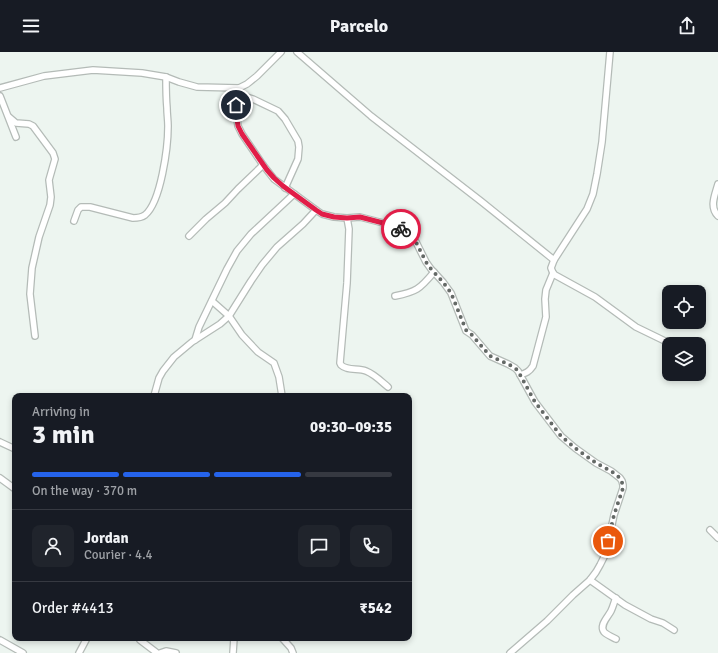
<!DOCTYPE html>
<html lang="en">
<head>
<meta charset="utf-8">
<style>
	body { margin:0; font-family:Signika,sans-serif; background:#20242c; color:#f1f3f6; height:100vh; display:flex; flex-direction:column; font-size:15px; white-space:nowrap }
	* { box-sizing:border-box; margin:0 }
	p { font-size:13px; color:#9ea1a6 }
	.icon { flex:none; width:22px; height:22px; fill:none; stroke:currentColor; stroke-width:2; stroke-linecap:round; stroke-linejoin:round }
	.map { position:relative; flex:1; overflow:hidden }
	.sheet { position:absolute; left:12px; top:341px; width:400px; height:248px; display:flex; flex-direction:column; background:#171b24; border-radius:8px; box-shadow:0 2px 6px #0003 }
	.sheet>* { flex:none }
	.tools { position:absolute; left:662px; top:233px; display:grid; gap:8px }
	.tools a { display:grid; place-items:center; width:44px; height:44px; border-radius:8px; background:#171b24; box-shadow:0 2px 6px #0003; font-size:20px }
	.pin { position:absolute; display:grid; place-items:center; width:34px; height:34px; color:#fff; margin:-17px; border:2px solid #fff; border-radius:50%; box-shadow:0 1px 4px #0007 }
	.courier { position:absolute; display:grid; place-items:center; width:40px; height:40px; margin:-20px; border:3px solid #e11d48; border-radius:50%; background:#fff; color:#222; box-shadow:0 1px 5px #0007 }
	.head em { font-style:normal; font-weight:700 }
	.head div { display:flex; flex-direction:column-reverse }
	.head { display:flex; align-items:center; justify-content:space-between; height:68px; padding:0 20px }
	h1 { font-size:26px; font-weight:700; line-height:30px }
	.bar { display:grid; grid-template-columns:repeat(4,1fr); gap:6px 4px; align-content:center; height:48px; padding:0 20px }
	.bar i { height:5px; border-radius:3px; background:#363941 }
	.bar .current { background:#2563eb }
	.bar p { grid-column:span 4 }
	.line { display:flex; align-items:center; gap:10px; padding:0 20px; border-top:1px solid #363941 }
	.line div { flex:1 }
	.round { display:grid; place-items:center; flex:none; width:42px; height:42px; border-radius:8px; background:#20242c }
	header { display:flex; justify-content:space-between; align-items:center; height:52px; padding:0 20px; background:#171b24; font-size:18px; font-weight:700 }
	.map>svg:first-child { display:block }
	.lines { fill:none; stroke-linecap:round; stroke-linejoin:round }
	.minor-casing { stroke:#b4bbb7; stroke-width:8 }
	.minor { stroke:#fff; stroke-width:5.5 }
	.done { stroke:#646966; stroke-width:4; stroke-dasharray:0 7.2 }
	.route { stroke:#e11d48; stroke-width:5 }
</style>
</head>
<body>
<header><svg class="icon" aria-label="menu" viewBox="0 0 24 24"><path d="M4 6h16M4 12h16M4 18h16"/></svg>Parcelo<svg class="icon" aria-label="share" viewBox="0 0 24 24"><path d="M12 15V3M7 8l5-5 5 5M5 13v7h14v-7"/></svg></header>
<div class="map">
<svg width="718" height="601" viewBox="0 0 718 601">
	<rect width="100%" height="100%" fill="#edf5f0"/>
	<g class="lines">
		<g class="minor-casing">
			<g id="minor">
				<path d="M 297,0 L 371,64 L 482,150 L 554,208"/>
				<path d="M 610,0 L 602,90 L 597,122 L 593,142 L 587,157 L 554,208 L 551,216 L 553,221 L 555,223 L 595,245 L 636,275 L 671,292"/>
				<path d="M 0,36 L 44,24 L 93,18 L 142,21 L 166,25 L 179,30 L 197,35 L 239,36 L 247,32 L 257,24 L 281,0"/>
				<path d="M 239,36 L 237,42 L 236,60 L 238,74 L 242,82 L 263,113 L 274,127 L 316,158 L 322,162 L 334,165 L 347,166 L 360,165 L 391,173 L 406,180 L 411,184 L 416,190 L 426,210 L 431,217 L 443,230 L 451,241 L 466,279 L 472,283 L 490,304 L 508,312 L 515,316 L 518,319 L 535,350 L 561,384 L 575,396 L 596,411 L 611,419 L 620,426 L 622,429 L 623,433 L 623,436 L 614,463 L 606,501 L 600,513 L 596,520 L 590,528 L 573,543 L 547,569 L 510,601"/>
				<path d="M 237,42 L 253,47 L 278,59 L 285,67 L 298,89 L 299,95 L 298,107 L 285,136"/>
				<path d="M 0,44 L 16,85"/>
				<path d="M 9,65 L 16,71 L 29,72 L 33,74 L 53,101 L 55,107 L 49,128 L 51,145 L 50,153 L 39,185 L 32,216 L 30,242 L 35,284"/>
				<path d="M 718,132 C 715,143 709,155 718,164"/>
				<path d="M 347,166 L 349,177 L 347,231 L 340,311 L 341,313 C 347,319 358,316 366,319 C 374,322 381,329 388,335"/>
				<path d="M 74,169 L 78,158 L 81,155 L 90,155 L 133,166 C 137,166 141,166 145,163 C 161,150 168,95 168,74 C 168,68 167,62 167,56 C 166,45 166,35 166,25"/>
				<path d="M 189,184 L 206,167 L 225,151 L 238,137 L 263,113"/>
				<path d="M 395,244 C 416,240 420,237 434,220"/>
				<path d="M 212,249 L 229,264 L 242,283 L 258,300 L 274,311 L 279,325 L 282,344"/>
				<path d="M 195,288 L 199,275 L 227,217 L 237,199 L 251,182 L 294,142"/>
				<path d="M 520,323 C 526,321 529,320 533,314 L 546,265 L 545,247 L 546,238 L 553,221"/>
				<path d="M 154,344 L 159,326 L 163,319 L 174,305 L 192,290 L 220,272 L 229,264 L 251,229 L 262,213 L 277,195 L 303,172 L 316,158"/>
				<path d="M 0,390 L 15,397"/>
				<path d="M 0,426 L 15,437"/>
				<path d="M 710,478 L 718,486"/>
				<path d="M 590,528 L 625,553 L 651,567 L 663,571 L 674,578"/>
				<path d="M 616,546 C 614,550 613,555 611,559 C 608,565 599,573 604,580 C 607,583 612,585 616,587"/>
				<path d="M 282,586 L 291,596 L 293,601"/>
				<path d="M 0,588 L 23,601"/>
				<path d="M 140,588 L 157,601"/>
				<path d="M 79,601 L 87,586"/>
				<path d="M 160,601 L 166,599 L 176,601"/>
				<path d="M 233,601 L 234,586"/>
			</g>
		</g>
		<use href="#minor" class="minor"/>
	</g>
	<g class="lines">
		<path class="done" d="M 401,177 L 406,180 L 416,190 L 426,210 L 431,217 L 443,230 L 451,241 L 466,278 L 472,283 L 490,304 L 508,312 L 515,316 L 518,319 L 535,350 L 561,384 L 575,396 L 596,411 L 611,419 L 620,426 L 623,433 L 623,436 L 614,463 L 608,489"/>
		<path class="route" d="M 236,53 L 237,67 L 238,74 L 242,82 L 267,118 L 274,126 L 283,134 L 316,158 L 322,162 L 334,165 L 347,166 L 360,165 L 391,173 L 401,177"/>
	</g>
</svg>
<div class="tools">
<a><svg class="icon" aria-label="locate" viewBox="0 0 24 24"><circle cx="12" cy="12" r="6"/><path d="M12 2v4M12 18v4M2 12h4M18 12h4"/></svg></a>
<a><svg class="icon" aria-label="layers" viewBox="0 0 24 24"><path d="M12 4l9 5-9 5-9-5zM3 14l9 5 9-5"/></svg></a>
</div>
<div class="pin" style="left:608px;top:489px;background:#ea580c"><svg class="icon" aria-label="bag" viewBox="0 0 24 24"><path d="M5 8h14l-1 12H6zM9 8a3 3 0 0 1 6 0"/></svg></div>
<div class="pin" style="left:236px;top:53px;background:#1f2937"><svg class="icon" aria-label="home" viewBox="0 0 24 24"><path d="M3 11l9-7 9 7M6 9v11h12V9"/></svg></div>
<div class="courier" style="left:401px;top:177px"><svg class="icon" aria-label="bike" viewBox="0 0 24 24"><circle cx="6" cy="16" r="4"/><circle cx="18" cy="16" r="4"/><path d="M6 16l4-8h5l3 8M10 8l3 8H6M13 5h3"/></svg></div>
<section class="sheet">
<div class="head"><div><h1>3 min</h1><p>Arriving in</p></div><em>09:30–09:35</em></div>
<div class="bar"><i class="current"></i><i class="current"></i><i class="current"></i><i></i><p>On the way · 370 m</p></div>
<div class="line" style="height:72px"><a class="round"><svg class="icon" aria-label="person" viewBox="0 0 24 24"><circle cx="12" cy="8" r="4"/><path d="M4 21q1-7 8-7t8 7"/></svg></a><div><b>Jordan</b><p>Courier · 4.4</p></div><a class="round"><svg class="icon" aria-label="chat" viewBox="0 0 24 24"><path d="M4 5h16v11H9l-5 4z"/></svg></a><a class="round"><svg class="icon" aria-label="phone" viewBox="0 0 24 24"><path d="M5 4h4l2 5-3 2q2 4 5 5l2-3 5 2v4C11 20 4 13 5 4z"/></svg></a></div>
<div class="line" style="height:52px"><div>Order #4413</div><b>₹542</b></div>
</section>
</div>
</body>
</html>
